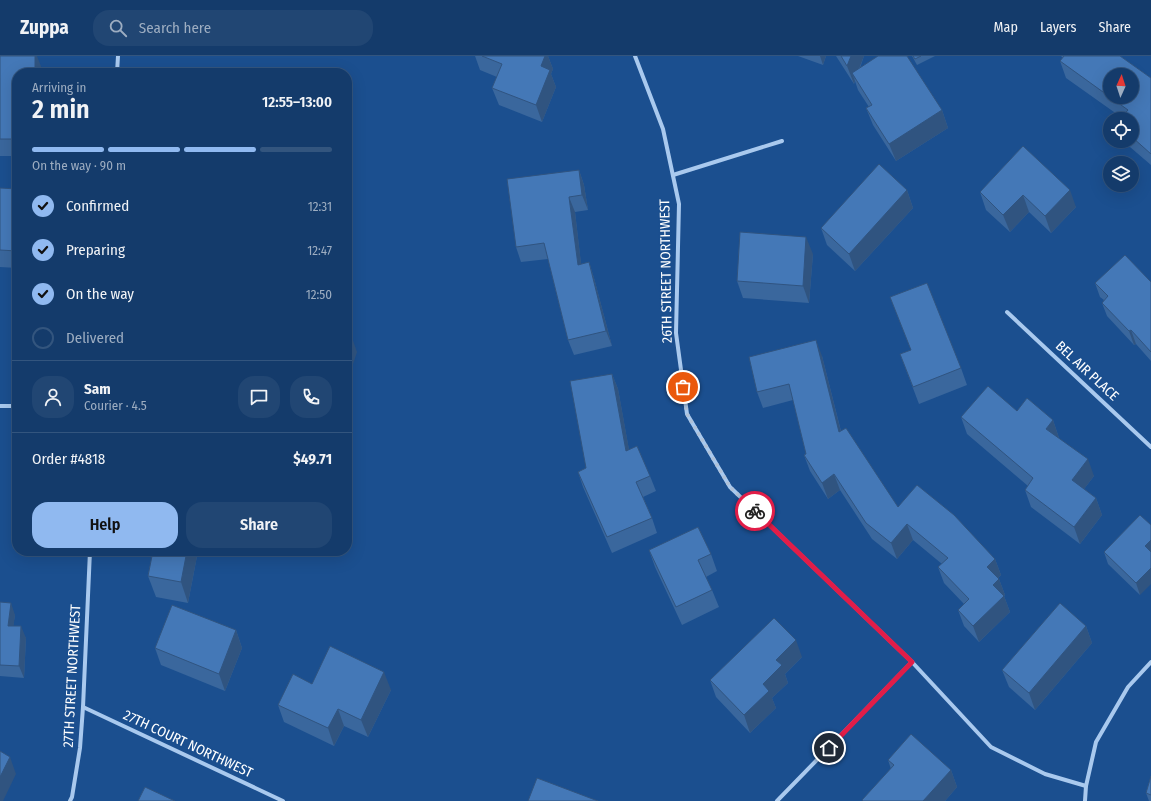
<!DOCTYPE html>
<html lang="en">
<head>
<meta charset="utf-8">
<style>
	body { margin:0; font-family:"Fira Sans Condensed",sans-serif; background:#214673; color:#f1f3f6; height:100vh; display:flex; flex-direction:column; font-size:15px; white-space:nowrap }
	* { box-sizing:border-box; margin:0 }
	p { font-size:13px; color:#9dadc1 }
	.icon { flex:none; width:22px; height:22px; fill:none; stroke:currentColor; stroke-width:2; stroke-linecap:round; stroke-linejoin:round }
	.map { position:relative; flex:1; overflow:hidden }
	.drawer { position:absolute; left:12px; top:12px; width:340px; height:488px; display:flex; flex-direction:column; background:#143b6b; border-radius:16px; box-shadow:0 4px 16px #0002,0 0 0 1px #33557e }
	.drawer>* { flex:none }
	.needle { width:26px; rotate:3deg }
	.buttons { position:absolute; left:1103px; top:12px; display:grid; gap:8px }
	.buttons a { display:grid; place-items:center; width:36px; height:36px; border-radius:50%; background:#143b6b; box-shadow:0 4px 16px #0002,0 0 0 1px #33557e; font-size:20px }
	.pin { position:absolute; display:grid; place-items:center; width:34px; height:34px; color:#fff; margin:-17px; border:2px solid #fff; border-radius:50%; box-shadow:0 1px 4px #0007 }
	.courier { position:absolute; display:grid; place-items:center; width:40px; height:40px; margin:-20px; border:3px solid #e11d48; border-radius:50%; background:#fff; color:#222; box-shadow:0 1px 5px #0007 }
	.overview em { font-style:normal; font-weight:600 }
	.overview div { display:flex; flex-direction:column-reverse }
	.overview { display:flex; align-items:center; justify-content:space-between; height:68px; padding:0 20px }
	h1 { font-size:26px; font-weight:600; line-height:30px }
	.bar { display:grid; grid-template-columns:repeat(4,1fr); gap:6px 4px; align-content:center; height:48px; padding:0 20px }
	.bar i { height:5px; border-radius:3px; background:#33557e }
	.bar .current { background:#90b9f0 }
	.bar p { grid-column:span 4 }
	.line { display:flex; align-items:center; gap:10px; padding:0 20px; border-top:1px solid #33557e }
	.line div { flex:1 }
	.round { display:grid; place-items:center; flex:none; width:42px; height:42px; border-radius:16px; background:#214673 }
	ol { padding:0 20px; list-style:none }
	li { display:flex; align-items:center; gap:12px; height:44px }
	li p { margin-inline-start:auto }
	li .icon { padding:4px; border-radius:50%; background:#90b9f0; color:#111; stroke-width:4 }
	li:last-child { color:#9dadc1 }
	li i { width:22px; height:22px; border:2px solid #33557e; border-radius:50% }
	.button { display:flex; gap:8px; margin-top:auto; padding:8px 20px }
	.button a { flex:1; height:46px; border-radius:16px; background:#90b9f0; color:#111; font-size:16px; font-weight:600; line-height:46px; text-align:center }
	.button a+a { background:#214673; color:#f1f3f6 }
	header { display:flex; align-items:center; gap:24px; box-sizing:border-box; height:56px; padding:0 20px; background:#143b6b; border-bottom:1px solid #33557e }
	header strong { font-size:19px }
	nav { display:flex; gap:22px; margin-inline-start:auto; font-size:14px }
	.search { width:280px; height:36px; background:#214673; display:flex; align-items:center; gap:10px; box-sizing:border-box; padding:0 14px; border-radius:16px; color:#9dadc1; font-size:15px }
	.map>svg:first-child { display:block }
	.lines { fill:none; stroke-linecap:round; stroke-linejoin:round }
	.minor { stroke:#a9c9ee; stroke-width:4 }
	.wall { fill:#3a679d }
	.shaded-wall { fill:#305480 }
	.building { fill:#4478b7; stroke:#305480; fill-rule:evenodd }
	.done { stroke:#afc1d8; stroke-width:4; stroke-dasharray:0 7.2 }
	.route { stroke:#e11d48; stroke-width:5 }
	.labels { text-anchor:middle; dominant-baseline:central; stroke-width:3; stroke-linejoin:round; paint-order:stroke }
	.street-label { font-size:14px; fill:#fff; stroke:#1b4f8f }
</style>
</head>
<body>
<header>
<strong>Zuppa</strong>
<div class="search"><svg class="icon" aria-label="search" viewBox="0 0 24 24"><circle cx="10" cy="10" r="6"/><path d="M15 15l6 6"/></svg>Search here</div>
<nav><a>Map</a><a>Layers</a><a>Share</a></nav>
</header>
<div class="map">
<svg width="1151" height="745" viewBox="0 0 1151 745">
	<rect width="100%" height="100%" fill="#1b4f8f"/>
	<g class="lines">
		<g class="minor">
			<path d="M 635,0 L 663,73 L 679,148 L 676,277 L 687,358 L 730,431 L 912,606 L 991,691 L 1045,718 L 1086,730"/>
			<path d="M 117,17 L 118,0"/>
			<path d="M 673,119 L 782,85"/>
			<path d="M 1007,256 L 1151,391"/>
			<path d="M 0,350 L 17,350"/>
			<path d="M 83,651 L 283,745"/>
			<path d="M 70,745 L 72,741 L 80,692 L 83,651 L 90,495"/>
			<path d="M 777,745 L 912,606"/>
			<path d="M 1085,745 L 1086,730 L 1096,686 L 1128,631 L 1151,606"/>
		</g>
	</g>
	<g class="wall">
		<path d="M 0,0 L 42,13 L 17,17 L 17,100 L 0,100 Z"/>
		<path d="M 475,0 L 548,0 L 553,13 L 551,18 L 556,31 L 542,66 L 499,49 L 492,32 L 497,21 L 480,14 Z"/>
		<path d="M 798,0 L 826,0 L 823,9 Z"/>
		<path d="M 836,0 L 864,0 L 860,12 L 942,54 L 948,72 L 896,105 L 873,69 L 866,52 L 869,51 L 858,34 L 855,25 L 854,28 Z"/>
		<path d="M 912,0 L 935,0 L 917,9 Z"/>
		<path d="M 1061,0 L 1120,0 L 1151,22 L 1151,109 L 1123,85 L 1132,85 L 1132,63 L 1121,61 L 1066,22 L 1060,5 L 1063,2 Z"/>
		<path d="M 1023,90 L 1076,151 L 1051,177 L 1029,156 L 1010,176 L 986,154 L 980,136 Z"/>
		<path d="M 579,114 L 584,129 L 588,154 L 575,156 L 581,208 L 589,206 L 594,222 L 612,290 L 574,299 L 568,284 L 548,203 L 521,206 L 516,191 Z"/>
		<path d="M 0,132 L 17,133 L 17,212 L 0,211 Z"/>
		<path d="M 907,134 L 913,152 L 855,215 L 827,189 L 821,172 Z"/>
		<path d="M 813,198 L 809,247 L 743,242 L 737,225 Z"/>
		<path d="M 1151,226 L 1151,305 L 1136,288 L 1134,289 L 1107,260 L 1102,247 L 1104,244 L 1100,241 L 1095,227 Z"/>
		<path d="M 890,241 L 961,312 L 967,329 L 919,348 L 900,298 L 911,294 Z"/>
		<path d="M 822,300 L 841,375 L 898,451 L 995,503 L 1001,519 L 998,522 L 999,523 L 1005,539 L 1004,540 L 1010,556 L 979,586 L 964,570 L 958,554 L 964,548 L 944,527 L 938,511 L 942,508 L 913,484 L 897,503 L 872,483 L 840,434 L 828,443 L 810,415 L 804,399 L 806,398 L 793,344 L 763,352 L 757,336 Z"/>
		<path d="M 612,318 L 618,333 L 629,394 L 650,420 L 656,435 L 643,441 L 652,462 L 657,477 L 612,497 L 583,431 L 578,416 L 586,412 Z"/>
		<path d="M 1017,355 L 1053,364 L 1059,382 L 1094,420 L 1084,433 L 1096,442 L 1102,459 L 1080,488 L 1031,451 L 1025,434 L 1028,430 L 967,378 L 961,361 Z"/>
		<path d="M 1140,459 L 1140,539 L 1108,508 L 1104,496 Z"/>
		<path d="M 649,494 L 711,498 L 717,515 L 706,521 L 712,534 L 719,551 L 682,569 L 655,511 Z"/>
		<path d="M 153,495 L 198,495 L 188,547 L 156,541 L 148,520 Z"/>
		<path d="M 218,495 L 245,495 L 244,500 Z"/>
		<path d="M 0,546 L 15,559 L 13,570 L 26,582 L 24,622 L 0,620 Z"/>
		<path d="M 1086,570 L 1092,587 L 1035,654 L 1009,631 L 1002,614 Z"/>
		<path d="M 236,574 L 242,592 L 225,635 L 161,609 L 155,592 Z"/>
		<path d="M 802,601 L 785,618 L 788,627 L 772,642 L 776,652 L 750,677 L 716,641 L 710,624 Z"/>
		<path d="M 312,628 L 391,634 L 368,681 L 344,670 L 334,690 L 284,666 L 278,649 Z"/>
		<path d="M 888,704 L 951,714 L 957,731 L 945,745 L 863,745 L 862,744 L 891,713 Z"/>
		<path d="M 1151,720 L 1151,745 L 1149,745 L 1146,737 Z"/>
	</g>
	<g class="shaded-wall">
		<path d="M 35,0 L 37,0 L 42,13 L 42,17 L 35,17 Z"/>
		<path d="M 539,0 L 548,0 L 553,13 L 551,18 L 556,31 L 542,66 L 536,49 L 541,10 Z"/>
		<path d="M 820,0 L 826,0 L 823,9 Z"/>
		<path d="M 851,0 L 864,0 L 855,23 L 852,17 L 855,25 L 854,28 L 847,10 Z"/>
		<path d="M 942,54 L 948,72 L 896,105 L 889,88 Z"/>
		<path d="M 579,114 L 584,129 L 588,154 L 582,139 Z"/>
		<path d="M 907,134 L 913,152 L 855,215 L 849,198 Z"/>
		<path d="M 1070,134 L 1076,151 L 1051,177 L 1045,160 Z"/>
		<path d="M 1023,139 L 1029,156 L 1010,176 L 1003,159 Z"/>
		<path d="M 569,141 L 575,156 L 583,224 L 578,209 Z"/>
		<path d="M 806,181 L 813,198 L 809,247 L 803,230 Z"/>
		<path d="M 589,206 L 594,222 L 612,290 L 606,275 Z"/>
		<path d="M 1131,274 L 1136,288 L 1134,289 L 1129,275 Z"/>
		<path d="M 350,276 L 357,296 L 347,327 L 347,284 Z"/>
		<path d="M 816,284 L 822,300 L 845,392 L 839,376 Z"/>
		<path d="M 612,318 L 618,333 L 632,410 L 626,395 Z"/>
		<path d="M 1053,364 L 1059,382 L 1052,390 L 1046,373 Z"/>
		<path d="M 1088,403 L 1094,420 L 1078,441 L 1072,424 Z"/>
		<path d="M 834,418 L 840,434 L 828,443 L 822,427 Z"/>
		<path d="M 1096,442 L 1102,459 L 1080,488 L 1074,471 Z"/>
		<path d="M 907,468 L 913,484 L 897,503 L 891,487 Z"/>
		<path d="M 1151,484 L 1151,501 L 1145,490 Z"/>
		<path d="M 187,495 L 198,495 L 188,547 L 181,526 Z"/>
		<path d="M 242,495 L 245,495 L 244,500 Z"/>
		<path d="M 995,503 L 1001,519 L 993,527 L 987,511 Z"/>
		<path d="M 1151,512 L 1151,528 L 1140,539 L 1136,527 Z"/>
		<path d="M 999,523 L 1005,539 L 1004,540 L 1010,556 L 979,586 L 973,570 L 993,529 Z"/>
		<path d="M 11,547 L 15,559 L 12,582 L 8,570 Z"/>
		<path d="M 21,570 L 26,582 L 24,622 L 19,610 Z"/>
		<path d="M 1086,570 L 1092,587 L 1035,654 L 1029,637 Z"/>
		<path d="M 236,574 L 242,592 L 225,635 L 219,618 Z"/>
		<path d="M 796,584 L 802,601 L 785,618 L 788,627 L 772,642 L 776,652 L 750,677 L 744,659 L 763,628 L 776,604 Z"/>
		<path d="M 384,616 L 391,634 L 368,681 L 361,664 Z"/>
		<path d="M 338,653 L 344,670 L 334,690 L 328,672 Z"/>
		<path d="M 10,701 L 16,718 L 3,745 L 0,745 L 0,721 Z"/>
		<path d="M 951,714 L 957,731 L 945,745 L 923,745 Z"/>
	</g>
	<g class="building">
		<path d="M 0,0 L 35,0 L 35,17 L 17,17 L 17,83 L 0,83 Z"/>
		<path d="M 482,0 L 545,0 L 541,10 L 550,14 L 536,49 L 492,32 L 502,8 Z"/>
		<path d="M 841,0 L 851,0 L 847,10 Z"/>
		<path d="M 878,0 L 907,0 L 942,54 L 889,88 L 866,52 L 872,49 L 852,17 Z"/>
		<path d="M 913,0 L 921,0 L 915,3 Z"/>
		<path d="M 1064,0 L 1120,0 L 1151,22 L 1151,98 L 1132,81 L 1132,63 L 1120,63 L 1128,54 L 1060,5 ZM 1110,19 L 1132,19 L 1132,41 L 1110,41 Z"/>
		<path d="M 177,15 L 221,17 L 177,17 Z"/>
		<path d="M 1023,90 L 1070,134 L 1045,160 L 1023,139 L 1003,159 L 980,136 Z"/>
		<path d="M 879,108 L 907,134 L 849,198 L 821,172 Z"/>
		<path d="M 579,114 L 582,139 L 569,141 L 578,209 L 589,206 L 606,275 L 568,284 L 544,187 L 516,191 L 507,123 Z"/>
		<path d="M 0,132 L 17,133 L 17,195 L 0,194 Z"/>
		<path d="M 740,176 L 806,181 L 803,230 L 737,225 Z"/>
		<path d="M 1125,199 L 1151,226 L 1151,296 L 1131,274 L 1129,275 L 1102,247 L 1108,240 L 1095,227 Z"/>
		<path d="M 927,227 L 961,312 L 913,331 L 900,298 L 911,294 L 890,241 Z"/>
		<path d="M 347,275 L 350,276 L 347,284 Z"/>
		<path d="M 816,284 L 839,376 L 846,372 L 898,451 L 917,429 L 954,459 L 995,503 L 987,511 L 999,523 L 993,529 L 1004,540 L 973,570 L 958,554 L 969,543 L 938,511 L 948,502 L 907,468 L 891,487 L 866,467 L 834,418 L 822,427 L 804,399 L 806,398 L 789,328 L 757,336 L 749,301 Z"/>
		<path d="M 612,318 L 626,395 L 637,390 L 650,420 L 636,426 L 652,462 L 607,481 L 578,416 L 586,412 L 570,325 Z"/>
		<path d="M 988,330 L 1017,355 L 1027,342 L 1053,364 L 1046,373 L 1088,403 L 1072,424 L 1096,442 L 1074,471 L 1025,434 L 1033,422 L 961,361 Z"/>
		<path d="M 1140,459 L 1151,469 L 1151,484 L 1145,490 L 1151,496 L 1151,512 L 1136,527 L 1104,496 Z"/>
		<path d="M 698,471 L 711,498 L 698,504 L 712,534 L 676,551 L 649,494 Z"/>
		<path d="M 153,495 L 187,495 L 181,526 L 148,520 Z"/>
		<path d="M 0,546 L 11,547 L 8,570 L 21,570 L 19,610 L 0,609 Z"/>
		<path d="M 1060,547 L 1086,570 L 1029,637 L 1002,614 Z"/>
		<path d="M 172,549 L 236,574 L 219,618 L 155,592 Z"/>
		<path d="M 774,562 L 796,584 L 776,604 L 782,609 L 763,628 L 769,635 L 744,659 L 710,624 Z"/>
		<path d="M 330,590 L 384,616 L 361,664 L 338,653 L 328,672 L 278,649 L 293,618 L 312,628 Z"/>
		<path d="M 911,678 L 951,714 L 923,745 L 863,745 L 862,744 L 894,709 L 888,704 Z"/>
		<path d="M 0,695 L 10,701 L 0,721 Z"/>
		<path d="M 1151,720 L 1151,739 L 1146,737 Z"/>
		<path d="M 537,722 L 598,745 L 528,745 Z"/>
		<path d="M 145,731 L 175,745 L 138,745 Z"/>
	</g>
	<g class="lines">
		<path class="done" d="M 683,331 L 687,358 L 730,431 L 755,455"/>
		<path class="route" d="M 755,455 L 912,606 L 829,692"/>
	</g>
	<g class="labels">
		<g class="street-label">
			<text transform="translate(666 215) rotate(-91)">26TH STREET NORTHWEST</text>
			<text transform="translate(1087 315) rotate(43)">BEL AIR PLACE</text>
			<text transform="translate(72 620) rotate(-87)">27TH STREET NORTHWEST</text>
			<text transform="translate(188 688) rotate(25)">27TH COURT NORTHWEST</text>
		</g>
	</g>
</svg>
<div class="buttons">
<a><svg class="needle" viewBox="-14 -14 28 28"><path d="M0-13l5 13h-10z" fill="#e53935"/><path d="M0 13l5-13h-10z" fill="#9dadc1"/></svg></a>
<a><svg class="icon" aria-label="locate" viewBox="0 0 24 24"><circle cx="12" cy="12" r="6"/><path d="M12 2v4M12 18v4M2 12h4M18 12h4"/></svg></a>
<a><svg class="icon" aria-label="layers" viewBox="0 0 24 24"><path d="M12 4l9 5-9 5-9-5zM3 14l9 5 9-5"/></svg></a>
</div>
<div class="pin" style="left:683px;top:331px;background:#ea580c"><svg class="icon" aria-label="bag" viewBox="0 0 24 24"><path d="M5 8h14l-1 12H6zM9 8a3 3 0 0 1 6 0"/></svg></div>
<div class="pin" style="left:829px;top:692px;background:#1f2937"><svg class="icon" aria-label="home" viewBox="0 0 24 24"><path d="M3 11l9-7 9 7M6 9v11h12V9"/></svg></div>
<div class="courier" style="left:755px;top:455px"><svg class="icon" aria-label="bike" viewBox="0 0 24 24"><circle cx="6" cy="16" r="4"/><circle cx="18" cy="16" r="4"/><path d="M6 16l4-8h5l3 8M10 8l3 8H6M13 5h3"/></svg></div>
<section class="drawer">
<div class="overview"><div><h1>2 min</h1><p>Arriving in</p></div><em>12:55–13:00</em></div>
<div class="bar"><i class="current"></i><i class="current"></i><i class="current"></i><i></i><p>On the way · 90 m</p></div>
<ol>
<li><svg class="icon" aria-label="check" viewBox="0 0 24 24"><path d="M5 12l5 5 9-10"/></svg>Confirmed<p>12:31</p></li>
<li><svg class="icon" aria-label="check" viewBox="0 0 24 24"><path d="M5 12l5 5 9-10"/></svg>Preparing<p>12:47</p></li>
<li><svg class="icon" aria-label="check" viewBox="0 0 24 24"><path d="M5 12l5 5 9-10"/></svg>On the way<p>12:50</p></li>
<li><i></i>Delivered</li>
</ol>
<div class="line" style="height:72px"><a class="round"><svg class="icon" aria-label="person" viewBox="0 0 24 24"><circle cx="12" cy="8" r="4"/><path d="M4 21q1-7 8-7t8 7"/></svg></a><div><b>Sam</b><p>Courier · 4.5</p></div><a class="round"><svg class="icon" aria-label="chat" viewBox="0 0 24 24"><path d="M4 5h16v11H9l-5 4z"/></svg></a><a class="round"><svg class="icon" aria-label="phone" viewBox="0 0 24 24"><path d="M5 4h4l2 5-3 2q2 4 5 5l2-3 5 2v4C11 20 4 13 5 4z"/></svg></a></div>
<div class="line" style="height:52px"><div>Order #4818</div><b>$49.71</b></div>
<div class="button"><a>Help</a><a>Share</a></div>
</section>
</div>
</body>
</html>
